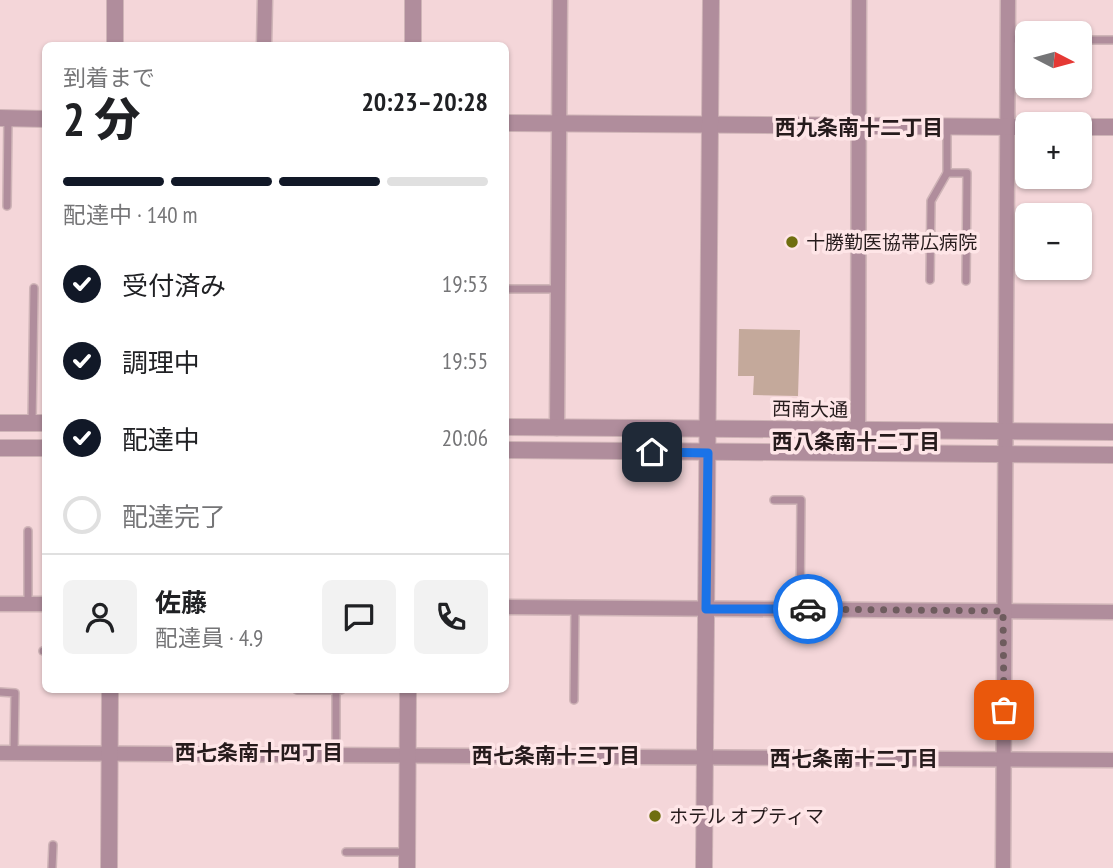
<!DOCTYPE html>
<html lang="ja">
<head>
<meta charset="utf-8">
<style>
	body { margin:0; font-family:"PT Sans Narrow","Noto Sans JP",sans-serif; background:#f2f2f2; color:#202124; height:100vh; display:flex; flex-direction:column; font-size:26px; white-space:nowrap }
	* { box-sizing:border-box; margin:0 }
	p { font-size:23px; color:#757577 }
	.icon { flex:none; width:38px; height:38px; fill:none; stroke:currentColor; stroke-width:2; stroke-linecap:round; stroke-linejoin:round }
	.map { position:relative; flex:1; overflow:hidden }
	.sheet { position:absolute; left:42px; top:42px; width:467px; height:651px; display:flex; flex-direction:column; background:#fff; border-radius:10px; box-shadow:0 2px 5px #0004 }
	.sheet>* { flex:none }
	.needle { width:46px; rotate:96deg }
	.buttons { position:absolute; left:1015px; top:21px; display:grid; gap:14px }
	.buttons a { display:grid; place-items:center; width:77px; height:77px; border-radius:10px; background:#fff; box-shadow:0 2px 5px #0004; font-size:35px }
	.pin { position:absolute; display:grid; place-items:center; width:60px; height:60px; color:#fff; margin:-30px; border-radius:14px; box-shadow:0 4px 10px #0006 }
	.courier { position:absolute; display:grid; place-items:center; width:70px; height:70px; margin:-35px; border:5px solid #1a73e8; border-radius:50%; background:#fff; color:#222; box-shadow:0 2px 9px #0007 }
	.summary em { font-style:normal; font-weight:800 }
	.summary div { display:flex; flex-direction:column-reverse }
	.summary { display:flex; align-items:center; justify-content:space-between; height:119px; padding:0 21px }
	h1 { font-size:46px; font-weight:800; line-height:52px }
	.bar { display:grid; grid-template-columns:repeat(4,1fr); gap:10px 7px; align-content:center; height:84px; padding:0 21px }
	.bar i { height:9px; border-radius:5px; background:#e0e0e0 }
	.bar .on { background:#111827 }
	.bar p { grid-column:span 4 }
	.line { display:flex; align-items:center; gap:18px; padding:0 21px; border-top:2px solid #e0e0e0 }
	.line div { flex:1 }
	.round { display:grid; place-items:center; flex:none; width:74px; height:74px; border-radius:10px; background:#f2f2f2 }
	ol { padding:0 21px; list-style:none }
	li { display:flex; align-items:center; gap:21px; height:77px }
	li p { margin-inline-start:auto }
	li .icon { padding:7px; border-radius:50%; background:#111827; color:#fff; stroke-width:4 }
	li:last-child { color:#757577 }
	li i { width:38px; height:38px; border:4px solid #e0e0e0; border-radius:50% }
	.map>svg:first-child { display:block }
	.green { fill:#c4a99b }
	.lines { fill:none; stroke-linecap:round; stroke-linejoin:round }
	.service-casing { stroke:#cfb4b7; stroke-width:10 }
	.minor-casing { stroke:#cfb4b7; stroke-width:17 }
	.tertiary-casing { stroke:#cfb4b7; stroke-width:18 }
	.service { stroke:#b08d9c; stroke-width:7 }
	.minor { stroke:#b08d9c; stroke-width:14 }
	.tertiary { stroke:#b08d9c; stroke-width:16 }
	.done { stroke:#6e5c5e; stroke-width:7; stroke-dasharray:0 12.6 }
	.route { stroke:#1a73e8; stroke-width:9 }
	.poi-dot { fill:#6f6e0f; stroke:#fee5e7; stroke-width:2.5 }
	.labels { text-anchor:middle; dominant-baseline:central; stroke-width:7; stroke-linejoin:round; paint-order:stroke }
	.poi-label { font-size:19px; fill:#261b1c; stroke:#fee5e7; text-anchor:start }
	.street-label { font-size:19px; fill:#261b1c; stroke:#fee5e7 }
	.neighbourhood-label { font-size:21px; font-weight:bold; fill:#261b1c; stroke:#fee5e7 }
</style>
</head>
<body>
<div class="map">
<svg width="1113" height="868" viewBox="0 0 1113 868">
	<rect width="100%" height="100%" fill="#f4d6d9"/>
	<path class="green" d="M 739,329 L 800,330 L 798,396 L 753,395 L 754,376 L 738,376 Z"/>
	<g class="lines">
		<g class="service-casing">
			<g id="service">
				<path d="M 1008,39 L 1027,39"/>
				<path d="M 1080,40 L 1113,40"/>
				<path d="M 947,127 L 947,173 L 967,173 L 966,281"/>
				<path d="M 7,206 L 8,119"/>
				<path d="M 930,280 L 931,201 L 947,173"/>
				<path d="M 506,289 L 558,289"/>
				<path d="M 32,423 L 34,288"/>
				<path d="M 774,500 L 801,500 L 800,609"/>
				<path d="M 28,604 L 28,531"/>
				<path d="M 43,651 L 46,651"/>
				<path d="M 297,690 L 341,690"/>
				<path d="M 0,692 L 15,693 L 14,753"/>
				<path d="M 574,700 L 575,608"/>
				<path d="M 336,755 L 336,691"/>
				<path d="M 346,852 L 407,852"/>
				<path d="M 52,868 L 53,845"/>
			</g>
		</g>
		<g class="minor-casing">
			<g id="minor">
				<path d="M 264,46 L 265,0"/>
				<path d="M 557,428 L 560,0"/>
				<path d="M 858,430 L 859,0"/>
				<path d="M 0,604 L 46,604"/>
				<path d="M 506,607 L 1113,612"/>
				<path d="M 0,753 L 1113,760"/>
				<path d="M 1003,868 L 1008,0"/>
			</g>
		</g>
		<g class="tertiary-casing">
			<g id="tertiary">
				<path d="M 115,46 L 115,0"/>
				<path d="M 413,46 L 413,0"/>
				<path d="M 0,118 L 46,119"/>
				<path d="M 506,123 L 1027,127"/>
				<path d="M 1080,127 L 1113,127"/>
				<path d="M 0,423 L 46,423"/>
				<path d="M 506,427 L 1113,432"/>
				<path d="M 0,448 L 46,448"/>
				<path d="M 506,450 L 1113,455"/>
				<path d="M 109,868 L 110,690"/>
				<path d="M 407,868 L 408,690"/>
				<path d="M 704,868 L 711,0"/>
			</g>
		</g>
		<use href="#service" class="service"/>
		<use href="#minor" class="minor"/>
		<use href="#tertiary" class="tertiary"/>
	</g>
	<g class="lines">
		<path class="done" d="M 808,609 L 1003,611 L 1004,710"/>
		<path class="route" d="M 652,452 L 708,453 L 706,609 L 808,609"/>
	</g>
	<g class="poi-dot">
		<circle cx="792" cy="242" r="7"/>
		<circle cx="655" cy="816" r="7"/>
	</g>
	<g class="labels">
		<g class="poi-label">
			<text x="806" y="242">十勝勤医協帯広病院</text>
			<text x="669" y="816">ホテル オプティマ</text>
		</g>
		<g class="street-label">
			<text transform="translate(810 409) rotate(1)">西南大通</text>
		</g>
		<g class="neighbourhood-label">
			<text x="859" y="127">西九条南十二丁目</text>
			<text x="856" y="441">西八条南十二丁目</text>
			<text x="259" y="752">西七条南十四丁目</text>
			<text x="556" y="755">西七条南十三丁目</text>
			<text x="854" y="758">西七条南十二丁目</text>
		</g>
	</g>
</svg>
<div class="buttons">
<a><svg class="needle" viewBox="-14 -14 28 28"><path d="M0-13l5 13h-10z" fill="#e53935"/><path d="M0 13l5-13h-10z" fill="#757577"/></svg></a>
<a>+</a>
<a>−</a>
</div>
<div class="pin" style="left:1004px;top:710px;background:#ea580c"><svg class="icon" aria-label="bag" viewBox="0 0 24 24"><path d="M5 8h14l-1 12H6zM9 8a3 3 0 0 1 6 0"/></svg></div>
<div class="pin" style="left:652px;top:452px;background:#1f2937"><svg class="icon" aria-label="home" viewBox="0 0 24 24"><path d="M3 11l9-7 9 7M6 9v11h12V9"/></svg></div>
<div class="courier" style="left:808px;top:609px"><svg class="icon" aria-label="car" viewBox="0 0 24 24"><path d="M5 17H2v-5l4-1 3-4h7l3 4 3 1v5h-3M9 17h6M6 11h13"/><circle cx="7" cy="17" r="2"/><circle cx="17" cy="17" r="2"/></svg></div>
<section class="sheet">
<div class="summary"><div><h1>2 分</h1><p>到着まで</p></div><em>20:23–20:28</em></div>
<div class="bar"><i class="on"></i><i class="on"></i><i class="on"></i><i></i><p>配達中 · 140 m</p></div>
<ol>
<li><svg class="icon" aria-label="check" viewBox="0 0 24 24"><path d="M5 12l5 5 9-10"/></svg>受付済み<p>19:53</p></li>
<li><svg class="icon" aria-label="check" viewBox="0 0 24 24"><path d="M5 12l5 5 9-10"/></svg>調理中<p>19:55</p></li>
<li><svg class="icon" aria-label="check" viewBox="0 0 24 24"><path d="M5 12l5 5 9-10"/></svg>配達中<p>20:06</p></li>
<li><i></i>配達完了</li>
</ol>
<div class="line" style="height:126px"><a class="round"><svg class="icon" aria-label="person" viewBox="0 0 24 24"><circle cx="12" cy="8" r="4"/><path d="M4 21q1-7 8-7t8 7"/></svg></a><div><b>佐藤</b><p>配達員 · 4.9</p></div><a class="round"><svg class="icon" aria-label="chat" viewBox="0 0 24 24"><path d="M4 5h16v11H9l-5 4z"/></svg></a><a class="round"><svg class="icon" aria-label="phone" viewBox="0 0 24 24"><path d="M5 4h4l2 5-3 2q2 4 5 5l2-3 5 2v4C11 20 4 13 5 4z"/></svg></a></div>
</section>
</div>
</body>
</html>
